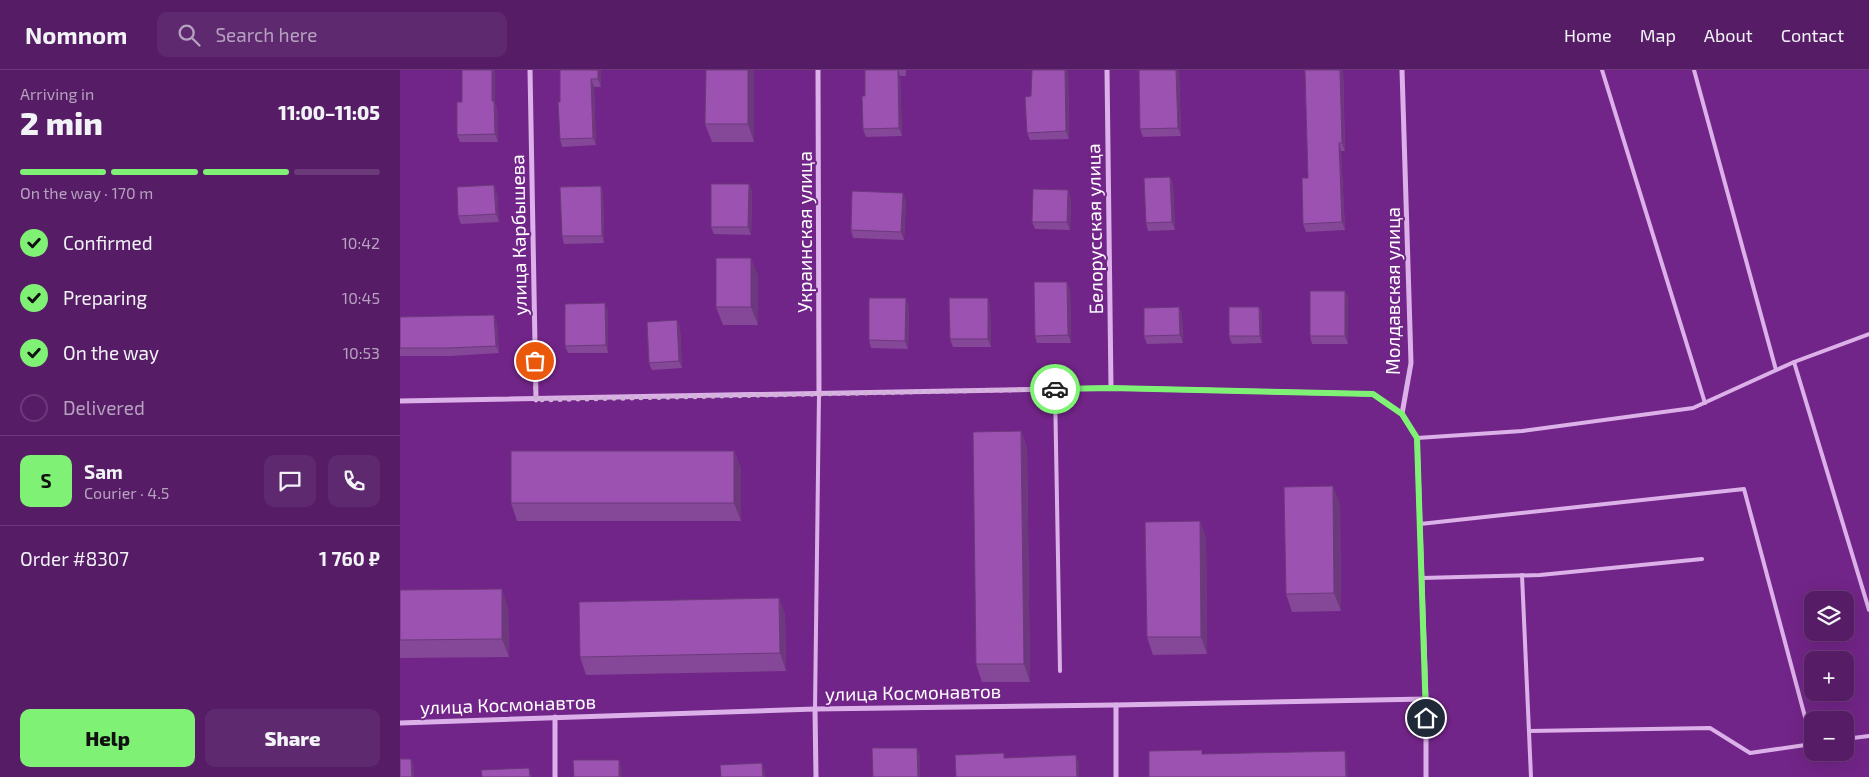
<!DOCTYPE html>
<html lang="en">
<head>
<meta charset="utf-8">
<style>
	body { margin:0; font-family:"Exo 2",sans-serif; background:#5f296f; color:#f1f3f6; height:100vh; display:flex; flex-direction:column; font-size:19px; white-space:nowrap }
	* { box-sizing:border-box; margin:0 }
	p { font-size:16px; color:#b6a1bf }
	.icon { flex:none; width:28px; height:28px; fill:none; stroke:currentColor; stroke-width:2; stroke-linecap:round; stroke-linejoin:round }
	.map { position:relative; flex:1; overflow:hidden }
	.details { display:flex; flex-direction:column; background:#561c66; width:400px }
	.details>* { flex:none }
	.fabs { position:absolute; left:1404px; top:521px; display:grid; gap:10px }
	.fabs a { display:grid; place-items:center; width:50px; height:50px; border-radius:10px; background:#561c66; box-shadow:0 5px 20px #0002,0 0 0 1px #6c3a7a; font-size:25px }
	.pin { position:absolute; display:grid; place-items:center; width:42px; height:42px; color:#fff; margin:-21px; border:2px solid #fff; border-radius:50%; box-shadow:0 1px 5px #0007 }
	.courier { position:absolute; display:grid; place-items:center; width:50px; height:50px; margin:-25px; border:4px solid #7ff276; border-radius:50%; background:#fff; color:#222; box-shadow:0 1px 6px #0007 }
	.head em { font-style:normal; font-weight:800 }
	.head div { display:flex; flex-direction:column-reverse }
	.head { display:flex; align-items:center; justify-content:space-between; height:85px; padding:0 20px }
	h1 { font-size:32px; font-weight:800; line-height:38px }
	.bar { display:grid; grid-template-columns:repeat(4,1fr); gap:8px 5px; align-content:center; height:60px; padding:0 20px }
	.bar i { height:6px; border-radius:4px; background:#6c3a7a }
	.bar .current { background:#7ff276 }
	.bar p { grid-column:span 4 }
	.line { display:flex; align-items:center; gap:12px; padding:0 20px; border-top:1px solid #6c3a7a }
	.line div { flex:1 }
	.round { display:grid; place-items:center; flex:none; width:52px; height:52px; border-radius:10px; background:#5f296f }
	ol { padding:0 20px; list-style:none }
	li { display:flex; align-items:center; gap:15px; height:55px }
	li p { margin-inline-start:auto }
	li .icon { padding:5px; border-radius:50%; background:#7ff276; color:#111; stroke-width:4 }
	li:last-child { color:#b6a1bf }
	li i { width:28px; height:28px; border:2px solid #6c3a7a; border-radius:50% }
	.primary-button { display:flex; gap:10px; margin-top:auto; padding:10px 20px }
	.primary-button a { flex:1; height:58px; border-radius:10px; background:#7ff276; color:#111; font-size:20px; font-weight:800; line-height:58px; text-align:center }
	.primary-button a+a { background:#5f296f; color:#f1f3f6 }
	header { display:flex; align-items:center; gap:30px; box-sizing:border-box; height:70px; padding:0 25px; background:#561c66; border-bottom:1px solid #6c3a7a }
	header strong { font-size:24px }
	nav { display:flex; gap:28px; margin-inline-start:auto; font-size:18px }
	.search { width:350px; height:45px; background:#5f296f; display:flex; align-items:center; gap:12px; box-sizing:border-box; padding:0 18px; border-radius:10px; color:#b6a1bf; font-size:19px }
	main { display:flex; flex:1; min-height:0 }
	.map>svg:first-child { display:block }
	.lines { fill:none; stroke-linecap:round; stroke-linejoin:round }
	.lane { stroke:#dcb1e9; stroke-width:4 }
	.street { stroke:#dcb1e9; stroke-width:5 }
	.wall { fill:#854798 }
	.shaded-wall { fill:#6c397c }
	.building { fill:#9b52b1; stroke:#6c397c }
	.done { stroke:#ceb3d5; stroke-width:5; stroke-dasharray:0 9 }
	.route { stroke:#7ff276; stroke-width:6 }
	.labels { text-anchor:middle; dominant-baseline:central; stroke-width:4; stroke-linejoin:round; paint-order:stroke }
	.street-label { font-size:19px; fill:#fff; stroke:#722588 }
</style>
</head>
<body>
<header>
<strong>Nomnom</strong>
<div class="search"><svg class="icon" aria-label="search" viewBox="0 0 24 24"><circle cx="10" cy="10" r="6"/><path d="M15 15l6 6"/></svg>Search here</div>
<nav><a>Home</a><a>Map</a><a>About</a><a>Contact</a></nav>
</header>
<main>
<section class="details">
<div class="head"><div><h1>2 min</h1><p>Arriving in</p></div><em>11:00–11:05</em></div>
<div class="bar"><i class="current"></i><i class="current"></i><i class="current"></i><i></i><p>On the way · 170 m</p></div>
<ol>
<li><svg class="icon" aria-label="check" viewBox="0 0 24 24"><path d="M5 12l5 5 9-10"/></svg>Confirmed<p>10:42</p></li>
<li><svg class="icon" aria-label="check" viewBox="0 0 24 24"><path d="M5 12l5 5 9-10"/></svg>Preparing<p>10:45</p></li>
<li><svg class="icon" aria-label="check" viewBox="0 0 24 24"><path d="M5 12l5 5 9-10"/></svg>On the way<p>10:53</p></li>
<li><i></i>Delivered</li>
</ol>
<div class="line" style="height:90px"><b class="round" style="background:#7ff276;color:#111">S</b><div><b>Sam</b><p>Courier · 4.5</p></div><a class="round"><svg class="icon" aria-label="chat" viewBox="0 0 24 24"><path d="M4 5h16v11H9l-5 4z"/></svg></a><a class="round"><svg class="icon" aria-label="phone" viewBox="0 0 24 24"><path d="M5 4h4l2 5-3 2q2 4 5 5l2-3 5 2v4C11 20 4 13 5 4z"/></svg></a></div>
<div class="line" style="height:65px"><div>Order #8307</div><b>1 760 ₽</b></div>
<div class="primary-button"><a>Help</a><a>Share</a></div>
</section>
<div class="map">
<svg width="1469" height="707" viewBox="0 0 1469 707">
	<rect width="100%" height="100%" fill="#722588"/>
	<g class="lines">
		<g class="lane">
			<path d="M 1202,0 L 1305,333"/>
			<path d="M 1294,0 L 1376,300"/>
			<path d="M 1394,292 L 1469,264"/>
			<path d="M 655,319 L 660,601"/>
			<path d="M 1017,368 L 1122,361 L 1293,338 L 1394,292 L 1469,540"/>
			<path d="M 1020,454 L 1344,419 L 1412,673"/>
			<path d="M 1122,505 L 1131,707"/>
			<path d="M 1022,508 L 1140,505 L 1302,489"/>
			<path d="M 415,639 L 419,324"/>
			<path d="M 1129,661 L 1310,658 L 1350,683 L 1412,674"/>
			<path d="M 1445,669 L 1469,666"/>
		</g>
		<g class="street">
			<path d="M 130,0 L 136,330"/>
			<path d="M 418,0 L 419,324"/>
			<path d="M 707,0 L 711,318"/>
			<path d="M 1002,0 L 1011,293 L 1002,344 L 1017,368 L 1026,629 L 1026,707"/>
			<path d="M 0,331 L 711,318 L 973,324 L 1002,344"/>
			<path d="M 716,635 L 716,707"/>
			<path d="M 415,639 L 416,707"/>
			<path d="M 155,647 L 155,707"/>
			<path d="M 0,653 L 415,639 L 716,635 L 1026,629"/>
		</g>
	</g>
	<g class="wall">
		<path d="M 95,0 L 95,33 L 97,39 L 98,72 L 60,72 L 57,65 L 62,32 Z"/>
		<path d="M 201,0 L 201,17 L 194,17 L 196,75 L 162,77 L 160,69 L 160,32 Z"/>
		<path d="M 306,0 L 354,0 L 354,72 L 312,72 L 305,54 Z"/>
		<path d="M 465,0 L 506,0 L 506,6 L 500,6 L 502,66 L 466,67 L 463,59 L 465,26 Z"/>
		<path d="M 632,0 L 668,0 L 669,69 L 630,70 L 627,63 L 631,26 Z"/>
		<path d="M 739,0 L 779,0 L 781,66 L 743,67 L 740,59 Z"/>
		<path d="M 904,0 L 943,0 L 945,81 L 941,81 L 945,160 L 906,162 L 903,154 L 908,108 L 905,3 Z"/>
		<path d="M 770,107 L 773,115 L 775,160 L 748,161 L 746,153 Z"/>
		<path d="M 349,114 L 352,122 L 351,165 L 314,164 L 311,157 Z"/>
		<path d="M 94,115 L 97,123 L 99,152 L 61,154 L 58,146 Z"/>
		<path d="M 201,116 L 203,124 L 204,173 L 164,174 L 162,166 Z"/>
		<path d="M 671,128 L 670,160 L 635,159 L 632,152 Z"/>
		<path d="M 506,130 L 504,170 L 453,168 L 451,160 Z"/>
		<path d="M 358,205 L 358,255 L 323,255 L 316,237 Z"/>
		<path d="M 670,219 L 671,273 L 637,273 L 635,266 Z"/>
		<path d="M 945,221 L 948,228 L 948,274 L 912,274 L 910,266 Z"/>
		<path d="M 590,235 L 591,277 L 553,277 L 550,269 Z"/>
		<path d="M 509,236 L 508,279 L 471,278 L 469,270 Z"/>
		<path d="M 779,237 L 782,245 L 783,273 L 747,274 L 744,266 Z"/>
		<path d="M 859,237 L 862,244 L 862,273 L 832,274 L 829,266 Z"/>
		<path d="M 208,241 L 208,283 L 168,283 L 165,276 Z"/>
		<path d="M 94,245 L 97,253 L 99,283 L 51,286 L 0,286 L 0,247 Z"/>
		<path d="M 277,250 L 280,258 L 282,298 L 252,300 L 249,293 Z"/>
		<path d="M 621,361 L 627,379 L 630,612 L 582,612 L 576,594 Z"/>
		<path d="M 334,381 L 341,399 L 341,451 L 117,451 L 111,433 Z"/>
		<path d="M 940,434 L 941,541 L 892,542 L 886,524 Z"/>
		<path d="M 800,451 L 806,469 L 807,584 L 753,585 L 747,567 Z"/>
		<path d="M 0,520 L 108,537 L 109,587 L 0,588 Z"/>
		<path d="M 379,528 L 385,545 L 386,601 L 186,605 L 180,587 Z"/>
	</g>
	<g class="shaded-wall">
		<path d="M 92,0 L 95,0 L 95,33 L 97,39 L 98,72 L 95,64 L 92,31 Z"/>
		<path d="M 198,0 L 201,0 L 201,17 L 198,9 Z"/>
		<path d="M 348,0 L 354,0 L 354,72 L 348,54 Z"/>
		<path d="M 498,0 L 500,6 L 502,66 L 499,58 Z"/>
		<path d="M 665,0 L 668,0 L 669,69 L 666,61 Z"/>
		<path d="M 776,0 L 779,0 L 781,66 L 778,58 Z"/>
		<path d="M 940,0 L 943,0 L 945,81 L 942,73 Z"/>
		<path d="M 191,9 L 194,17 L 196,75 L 193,68 Z"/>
		<path d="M 939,73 L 941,81 L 945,160 L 942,152 Z"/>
		<path d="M 770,107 L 773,115 L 775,160 L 772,152 Z"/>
		<path d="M 349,114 L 352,122 L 351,165 L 348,157 Z"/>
		<path d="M 94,115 L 97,123 L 99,152 L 96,144 Z"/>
		<path d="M 201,116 L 203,124 L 204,173 L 202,166 Z"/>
		<path d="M 668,120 L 671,128 L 670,160 L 667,152 Z"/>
		<path d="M 503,123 L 506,130 L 504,170 L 501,162 Z"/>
		<path d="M 351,188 L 358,205 L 358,255 L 351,237 Z"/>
		<path d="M 667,212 L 670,219 L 671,273 L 668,265 Z"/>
		<path d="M 945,221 L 948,228 L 948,274 L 945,266 Z"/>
		<path d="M 506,228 L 509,236 L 508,279 L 505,271 Z"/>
		<path d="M 588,228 L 590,235 L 591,277 L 588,269 Z"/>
		<path d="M 205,233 L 208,241 L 208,283 L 206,275 Z"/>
		<path d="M 779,237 L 782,245 L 783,273 L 780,265 Z"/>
		<path d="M 859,237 L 862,244 L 862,273 L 860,266 Z"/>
		<path d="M 94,245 L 97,253 L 99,283 L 96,276 Z"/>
		<path d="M 277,250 L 280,258 L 282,298 L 279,291 Z"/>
		<path d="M 621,361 L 627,379 L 630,612 L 624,594 Z"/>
		<path d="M 334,381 L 341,399 L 341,451 L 334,433 Z"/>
		<path d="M 933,416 L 940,434 L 941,541 L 934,523 Z"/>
		<path d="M 800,451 L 806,469 L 807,584 L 801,567 Z"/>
		<path d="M 102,519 L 108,537 L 109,587 L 102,569 Z"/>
		<path d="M 379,528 L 385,545 L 386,601 L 380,583 Z"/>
		<path d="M 517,678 L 520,685 L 520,707 L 518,707 Z"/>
		<path d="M 945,681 L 947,688 L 948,707 L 946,707 Z"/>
		<path d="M 676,685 L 679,693 L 679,707 L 677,707 Z"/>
		<path d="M 11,689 L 14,697 L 14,707 L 12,707 Z"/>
		<path d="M 219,690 L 221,697 L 222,707 L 219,707 Z"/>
		<path d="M 362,693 L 365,701 L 365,707 L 363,707 Z"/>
		<path d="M 129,698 L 132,707 L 130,707 Z"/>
	</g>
	<g class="building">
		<path d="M 62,0 L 92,0 L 92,31 L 94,31 L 95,64 L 57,65 L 57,32 L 62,32 Z"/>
		<path d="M 160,0 L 198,0 L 198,9 L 191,9 L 193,68 L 160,69 L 158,32 L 160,32 Z"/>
		<path d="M 306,0 L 348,0 L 348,54 L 305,54 Z"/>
		<path d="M 465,0 L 498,0 L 499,58 L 463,59 L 462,26 L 465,26 Z"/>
		<path d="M 632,0 L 665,0 L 666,61 L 627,63 L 625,27 L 631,26 Z"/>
		<path d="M 739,0 L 776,0 L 778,58 L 740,59 Z"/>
		<path d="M 905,0 L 940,0 L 942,73 L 939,73 L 942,152 L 903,154 L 902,108 L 908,108 Z"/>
		<path d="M 770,107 L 772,152 L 746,153 L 744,108 Z"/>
		<path d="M 311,114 L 349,114 L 348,157 L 311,157 Z"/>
		<path d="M 94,115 L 96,144 L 58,146 L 57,117 Z"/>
		<path d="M 201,116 L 202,166 L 162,166 L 160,117 Z"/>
		<path d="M 633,119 L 668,120 L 667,152 L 632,152 Z"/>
		<path d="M 452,121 L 503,123 L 501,162 L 451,160 Z"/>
		<rect x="316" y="188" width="35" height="49"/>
		<path d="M 634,212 L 667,212 L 668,265 L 635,266 Z"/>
		<rect x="910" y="221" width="35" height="45"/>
		<path d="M 469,228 L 506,228 L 505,271 L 469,270 Z"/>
		<path d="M 549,228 L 588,228 L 588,269 L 550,269 Z"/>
		<path d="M 205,233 L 206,275 L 165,276 L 165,234 Z"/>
		<path d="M 779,237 L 780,265 L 744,266 L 744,238 Z"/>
		<path d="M 829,237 L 859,237 L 860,266 L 829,266 Z"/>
		<path d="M 94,245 L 96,276 L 48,278 L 0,278 L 0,247 Z"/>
		<path d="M 277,250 L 279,291 L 249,293 L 247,252 Z"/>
		<path d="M 621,361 L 624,594 L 576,594 L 573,362 Z"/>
		<rect x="111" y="381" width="223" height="52"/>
		<path d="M 933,416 L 934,523 L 886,524 L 884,417 Z"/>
		<path d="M 800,451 L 801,567 L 747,567 L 745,452 Z"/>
		<path d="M 102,519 L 102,569 L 0,570 L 0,520 Z"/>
		<path d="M 379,528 L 380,583 L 180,587 L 179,532 Z"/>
		<path d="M 472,678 L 517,678 L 518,707 L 473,707 Z"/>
		<path d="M 802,680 L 802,684 L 945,681 L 946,707 L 749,707 L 749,681 Z"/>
		<path d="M 604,683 L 604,688 L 676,685 L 677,707 L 556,707 L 555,685 Z"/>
		<path d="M 0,689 L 11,689 L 12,707 L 0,707 Z"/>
		<path d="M 173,690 L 219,690 L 219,707 L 174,707 Z"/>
		<path d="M 362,693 L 363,707 L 321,707 L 320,695 Z"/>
		<path d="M 129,698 L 130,707 L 82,707 L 81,700 Z"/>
	</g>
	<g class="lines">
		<path class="done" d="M 135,291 L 136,330 L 655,319"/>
		<path class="route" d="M 655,319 L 711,318 L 973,324 L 1002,344 L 1017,368 L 1026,648"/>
	</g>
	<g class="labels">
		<g class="street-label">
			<text transform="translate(694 159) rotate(-91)">Белорусская улица</text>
			<text transform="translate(404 162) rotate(-90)">Украинская улица</text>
			<text transform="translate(118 165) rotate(-91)">улица Карбышева</text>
			<text transform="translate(992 221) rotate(-90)">Молдавская улица</text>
			<text transform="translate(513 622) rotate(-1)">улица Космонавтов</text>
			<text transform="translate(108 634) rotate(-2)">улица Космонавтов</text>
		</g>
	</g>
</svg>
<div class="fabs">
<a><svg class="icon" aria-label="layers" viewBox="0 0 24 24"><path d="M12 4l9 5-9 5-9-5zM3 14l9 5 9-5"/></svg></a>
<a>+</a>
<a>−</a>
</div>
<div class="pin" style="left:135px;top:291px;background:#ea580c"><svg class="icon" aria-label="bag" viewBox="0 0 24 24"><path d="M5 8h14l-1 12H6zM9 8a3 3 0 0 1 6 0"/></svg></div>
<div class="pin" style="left:1026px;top:648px;background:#1f2937"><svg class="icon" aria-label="home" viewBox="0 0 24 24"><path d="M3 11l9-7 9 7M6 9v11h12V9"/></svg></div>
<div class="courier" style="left:655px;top:319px"><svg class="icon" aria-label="car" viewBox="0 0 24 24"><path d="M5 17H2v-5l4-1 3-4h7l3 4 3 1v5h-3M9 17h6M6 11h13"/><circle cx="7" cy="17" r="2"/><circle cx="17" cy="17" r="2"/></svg></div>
</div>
</main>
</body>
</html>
